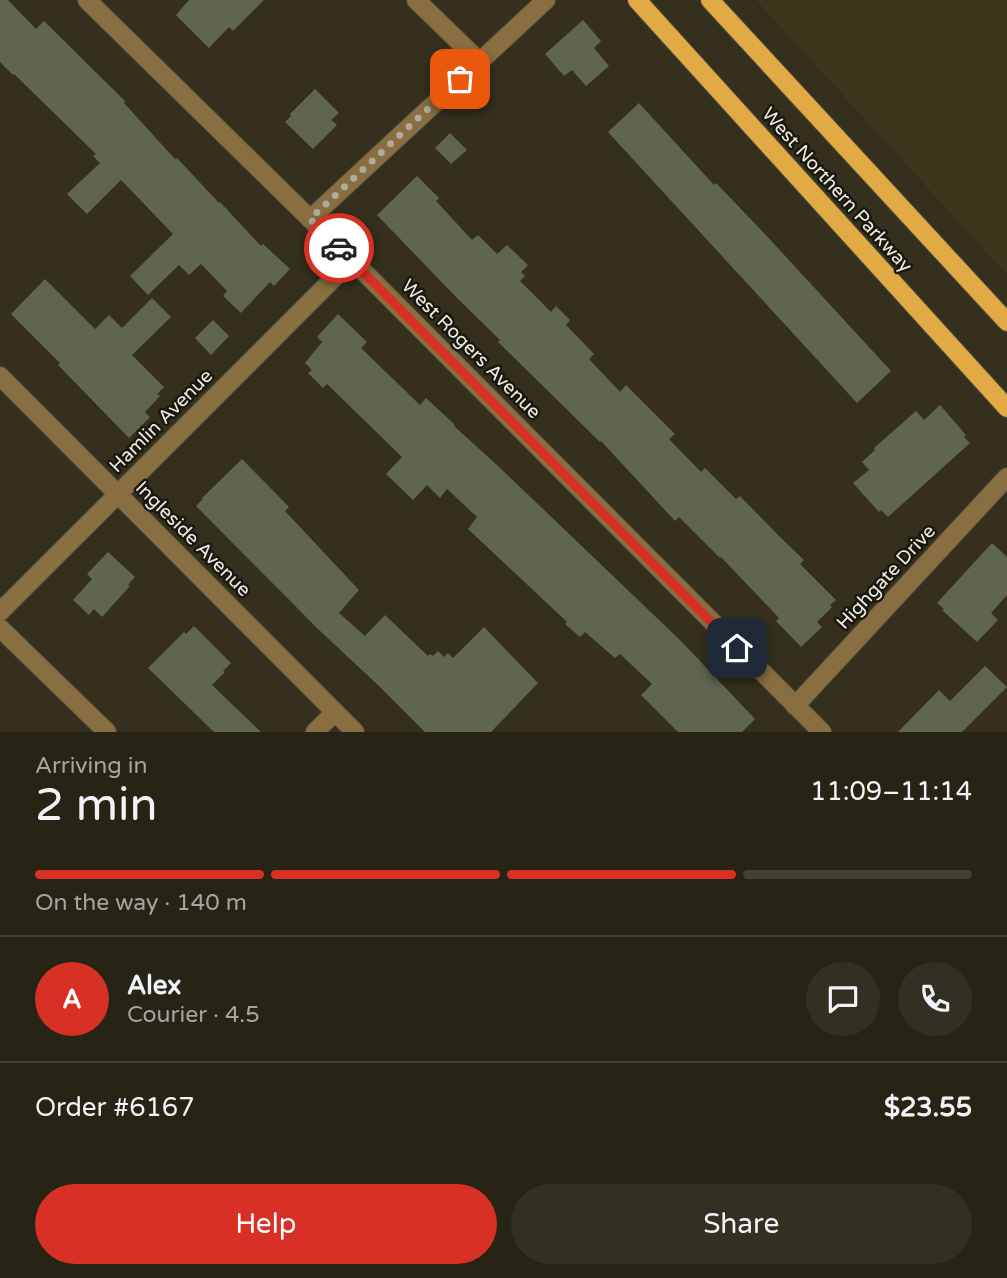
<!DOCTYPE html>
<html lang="en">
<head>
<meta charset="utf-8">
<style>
	body { margin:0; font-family:"Varela Round",sans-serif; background:#333023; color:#f1f3f6; height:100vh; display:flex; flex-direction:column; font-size:26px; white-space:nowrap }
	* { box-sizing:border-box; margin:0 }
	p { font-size:23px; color:#a4a4a1 }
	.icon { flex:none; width:38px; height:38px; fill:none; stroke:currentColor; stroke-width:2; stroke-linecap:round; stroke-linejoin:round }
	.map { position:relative; height:732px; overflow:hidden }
	.side { display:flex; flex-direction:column; background:#272416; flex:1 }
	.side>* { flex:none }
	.pin { position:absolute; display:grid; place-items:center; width:60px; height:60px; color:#fff; margin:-30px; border-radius:14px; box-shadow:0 4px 10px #0006 }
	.courier { position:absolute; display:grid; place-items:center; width:70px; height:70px; margin:-35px; border:5px solid #d93025; border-radius:50%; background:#fff; color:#222; box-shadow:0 2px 9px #0007 }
	.headline em { font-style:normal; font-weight:600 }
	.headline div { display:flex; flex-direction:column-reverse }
	.headline { display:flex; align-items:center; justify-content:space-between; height:119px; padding:0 35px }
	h1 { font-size:46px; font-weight:600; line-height:52px }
	.bar { display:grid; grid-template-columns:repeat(4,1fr); gap:10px 7px; align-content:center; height:84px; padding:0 35px }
	.bar i { height:9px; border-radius:5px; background:#434135 }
	.bar .active { background:#d93025 }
	.bar p { grid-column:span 4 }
	.line { display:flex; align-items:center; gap:18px; padding:0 35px; border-top:2px solid #434135 }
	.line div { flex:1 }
	.round { display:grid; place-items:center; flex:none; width:74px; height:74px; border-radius:37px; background:#333023 }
	.action { display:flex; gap:14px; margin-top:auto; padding:14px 35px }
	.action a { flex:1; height:80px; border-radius:42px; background:#d93025; color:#fff; font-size:28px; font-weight:600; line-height:80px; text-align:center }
	.action a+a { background:#333023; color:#f1f3f6 }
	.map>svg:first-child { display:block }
	.built { fill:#3b361c }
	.building { fill:#606550 }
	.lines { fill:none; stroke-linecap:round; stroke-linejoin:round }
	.minor-casing { stroke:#524e3c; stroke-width:20 }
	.major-casing { stroke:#524e3c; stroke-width:20 }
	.minor { stroke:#896e41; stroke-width:18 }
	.major { stroke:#e2aa45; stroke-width:18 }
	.done { stroke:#aeaa9c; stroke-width:7; stroke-dasharray:0 12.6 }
	.route { stroke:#d93025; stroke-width:9 }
	.labels { text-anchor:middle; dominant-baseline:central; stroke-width:5; stroke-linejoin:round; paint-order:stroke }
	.street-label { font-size:19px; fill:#efece1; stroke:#19180f }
</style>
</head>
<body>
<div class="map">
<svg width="1007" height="732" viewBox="0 0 1007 732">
	<rect width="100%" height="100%" fill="#34301d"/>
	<path class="built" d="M 756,0 L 1007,0 L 1007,275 Z"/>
	<g class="building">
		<path d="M 0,0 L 8,0 L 36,29 L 44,21 L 125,101 L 124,103 L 175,159 L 177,158 L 219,203 L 220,202 L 261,246 L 263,244 L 290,269 L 274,286 L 270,282 L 241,313 L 223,296 L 227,291 L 201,264 L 189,275 L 179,265 L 148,295 L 130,276 L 173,234 L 121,180 L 87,214 L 67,194 L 100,163 L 93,156 L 96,154 L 14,74 L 13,75 L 0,62 Z"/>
		<path d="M 189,0 L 264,0 L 233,31 L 229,27 L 209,48 L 176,15 Z"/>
		<path d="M 583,20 L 601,41 L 594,48 L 609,66 L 586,86 L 572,70 L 564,76 L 545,54 Z"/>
		<path d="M 315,89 L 339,113 L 331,120 L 337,125 L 313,149 L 285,122 L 291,116 L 290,114 Z"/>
		<path d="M 639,103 L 714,185 L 716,183 L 764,233 L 891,371 L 857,403 L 608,132 Z"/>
		<path d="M 450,133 L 467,150 L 451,164 L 435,148 Z"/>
		<path d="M 417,176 L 439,198 L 436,201 L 472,240 L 478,235 L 497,254 L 507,245 L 528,265 L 521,272 L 525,276 L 520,281 L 551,312 L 556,306 L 570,320 L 566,325 L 594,354 L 589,359 L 620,392 L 626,385 L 675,434 L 669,439 L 701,472 L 705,468 L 736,499 L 740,496 L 779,536 L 804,560 L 800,564 L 836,600 L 830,605 L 832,607 L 817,622 L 822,627 L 801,647 L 776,621 L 779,618 L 721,557 L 720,558 L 679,517 L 675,521 L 601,441 L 600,442 L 498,342 L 500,340 L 457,298 L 377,215 Z"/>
		<path d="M 45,279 L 95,329 L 109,315 L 122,328 L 152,298 L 171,317 L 132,355 L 164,387 L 157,394 L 160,396 L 145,412 L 150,417 L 129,438 L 58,365 L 60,363 L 11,314 Z"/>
		<path d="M 338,314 L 367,342 L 361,348 L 420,405 L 426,398 L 454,424 L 455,427 L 497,465 L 681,641 L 755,719 L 742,732 L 678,732 L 641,695 L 652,684 L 620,654 L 615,658 L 585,632 L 580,637 L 565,624 L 567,622 L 468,529 L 477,517 L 447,489 L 440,498 L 427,485 L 413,500 L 386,474 L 402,457 L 327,384 L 323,388 L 308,373 L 312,370 L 305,363 L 322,342 L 317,337 Z"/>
		<path d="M 213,320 L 229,336 L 211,355 L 195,338 Z"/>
		<path d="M 940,405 L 966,435 L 964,437 L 970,443 L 888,517 L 881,510 L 879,512 L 853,483 L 869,470 L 862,462 L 875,450 L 874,448 L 916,411 L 924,420 Z"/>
		<path d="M 242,459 L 289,507 L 285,511 L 359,590 L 339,613 L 365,636 L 385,615 L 428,656 L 430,654 L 433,656 L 438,651 L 444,657 L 448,653 L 453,658 L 484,627 L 538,683 L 491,732 L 425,732 L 379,686 L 318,629 L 196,506 L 203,499 L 202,498 Z"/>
		<path d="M 992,543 L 1007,557 L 1007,595 L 991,613 L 998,620 L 977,642 L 942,610 L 944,609 L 937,603 Z"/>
		<path d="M 108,552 L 135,577 L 128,585 L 130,586 L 102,617 L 94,609 L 89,615 L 73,600 L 92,579 L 87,574 Z"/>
		<path d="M 194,626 L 231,663 L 223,671 L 225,672 L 212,685 L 261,732 L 214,732 L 148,668 L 184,632 L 186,634 Z"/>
		<path d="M 985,666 L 1007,687 L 962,732 L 898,732 L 939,690 L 950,701 Z"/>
	</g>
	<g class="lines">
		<g class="minor-casing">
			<g id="minor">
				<path d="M 87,0 L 352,260 L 822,732"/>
				<path d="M 416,0 L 479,61"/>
				<path d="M 310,219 L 546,0"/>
				<path d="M 0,376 L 355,732"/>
				<path d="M 0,612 L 352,260"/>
				<path d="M 0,628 L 107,732"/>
				<path d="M 795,706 L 1007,477"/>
				<path d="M 315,732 L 335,712"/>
			</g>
		</g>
		<g class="major-casing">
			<g id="major">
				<path d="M 637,0 L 1007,408"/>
				<path d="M 710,0 L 1007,322"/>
			</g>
		</g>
		<use href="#minor" class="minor"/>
		<use href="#major" class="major"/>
	</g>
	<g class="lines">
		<path class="done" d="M 339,248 L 310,219 L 460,79"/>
		<path class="route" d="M 339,248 L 737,648"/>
	</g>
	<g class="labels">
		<g class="street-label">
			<text transform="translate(837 190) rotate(48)">West Northern Parkway</text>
			<text transform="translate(471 349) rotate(45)">West Rogers Avenue</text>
			<text transform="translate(161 421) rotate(-45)">Hamlin Avenue</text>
			<text transform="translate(193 539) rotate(45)">Ingleside Avenue</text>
			<text transform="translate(886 577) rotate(-47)">Highgate Drive</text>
		</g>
	</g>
</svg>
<div class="pin" style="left:460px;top:79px;background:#ea580c"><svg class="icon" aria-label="bag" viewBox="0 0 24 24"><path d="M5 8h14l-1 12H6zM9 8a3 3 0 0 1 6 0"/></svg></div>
<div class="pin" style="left:737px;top:648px;background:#1f2937"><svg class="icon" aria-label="home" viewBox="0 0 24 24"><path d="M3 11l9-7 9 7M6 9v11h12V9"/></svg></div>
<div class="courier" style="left:339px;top:248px"><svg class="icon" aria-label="car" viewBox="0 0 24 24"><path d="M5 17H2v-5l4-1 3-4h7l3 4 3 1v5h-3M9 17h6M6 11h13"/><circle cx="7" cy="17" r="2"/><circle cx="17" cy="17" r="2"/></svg></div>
</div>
<section class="side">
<div class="headline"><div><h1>2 min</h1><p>Arriving in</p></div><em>11:09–11:14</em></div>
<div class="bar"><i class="active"></i><i class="active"></i><i class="active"></i><i></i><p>On the way · 140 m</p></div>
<div class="line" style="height:126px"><b class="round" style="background:#d93025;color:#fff">A</b><div><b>Alex</b><p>Courier · 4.5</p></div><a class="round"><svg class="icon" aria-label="chat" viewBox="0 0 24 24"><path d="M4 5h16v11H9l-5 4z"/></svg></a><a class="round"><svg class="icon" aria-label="phone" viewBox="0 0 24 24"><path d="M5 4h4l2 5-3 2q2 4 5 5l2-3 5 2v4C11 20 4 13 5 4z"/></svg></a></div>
<div class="line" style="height:91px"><div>Order #6167</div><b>$23.55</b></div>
<div class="action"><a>Help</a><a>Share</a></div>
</section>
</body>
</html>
